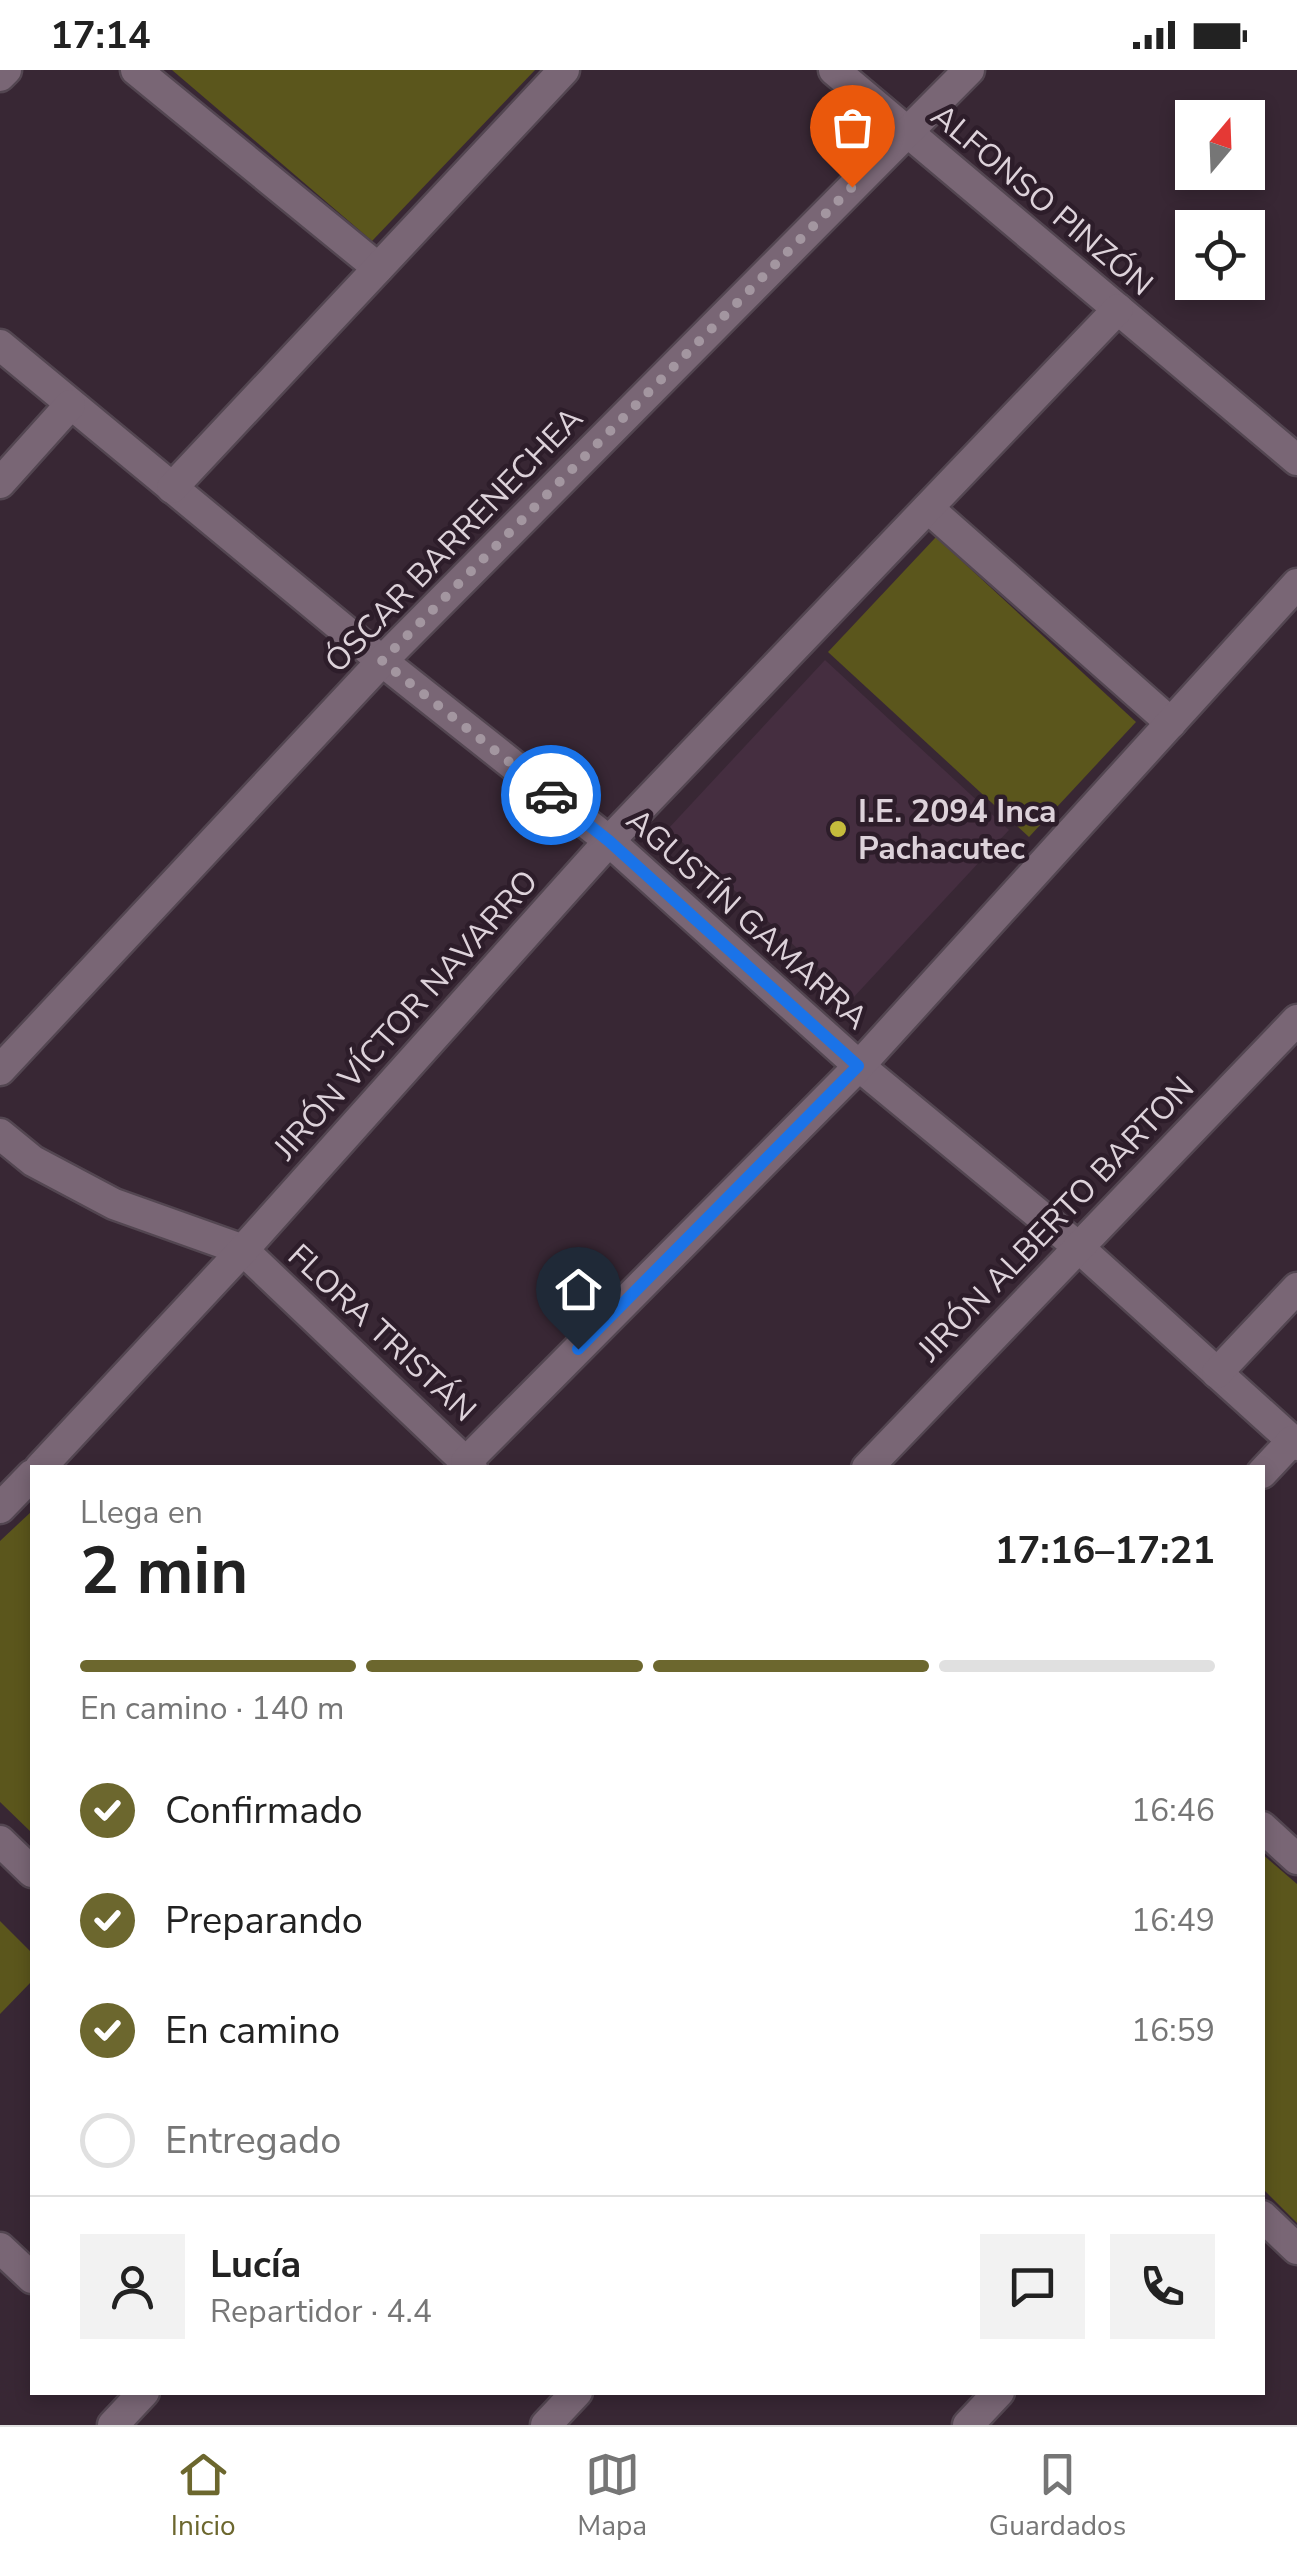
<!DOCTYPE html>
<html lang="es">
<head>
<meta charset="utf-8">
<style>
	body { margin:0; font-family:"Nunito Sans",sans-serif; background:#f2f2f2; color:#222; height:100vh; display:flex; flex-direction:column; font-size:38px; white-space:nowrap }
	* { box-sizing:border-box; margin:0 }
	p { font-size:32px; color:#767676 }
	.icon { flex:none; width:55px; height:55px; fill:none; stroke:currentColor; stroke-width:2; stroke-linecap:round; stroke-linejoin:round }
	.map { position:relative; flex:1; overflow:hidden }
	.side { position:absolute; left:30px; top:1395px; width:1235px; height:930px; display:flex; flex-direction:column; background:#fff; border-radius:0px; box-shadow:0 5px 15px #0003 }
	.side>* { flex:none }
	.needle { width:65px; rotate:19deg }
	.buttons { position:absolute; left:1175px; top:30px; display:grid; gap:20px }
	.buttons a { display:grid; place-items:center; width:90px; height:90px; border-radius:0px; background:#fff; box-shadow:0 5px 15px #0003; font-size:50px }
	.pin { position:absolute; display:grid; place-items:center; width:85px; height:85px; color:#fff; margin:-102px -42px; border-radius:50% 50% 50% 0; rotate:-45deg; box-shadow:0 0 10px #0007 }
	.pin .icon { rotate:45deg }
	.courier { position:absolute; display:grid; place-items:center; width:100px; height:100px; margin:-50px; border:8px solid #1a73e8; border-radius:50%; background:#fff; color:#222; box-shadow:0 2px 12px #0007 }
	.overview em { font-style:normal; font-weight:700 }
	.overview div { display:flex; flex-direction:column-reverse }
	.overview { display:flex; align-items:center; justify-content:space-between; height:170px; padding:0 50px }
	h1 { font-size:65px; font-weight:700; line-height:75px }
	.bar { display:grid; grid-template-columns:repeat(4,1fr); gap:15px 10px; align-content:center; height:120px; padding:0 50px }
	.bar i { height:12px; border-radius:8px; background:#e0e0e0 }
	.bar .active { background:#6c672e }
	.bar p { grid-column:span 4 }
	.line { display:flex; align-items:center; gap:25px; padding:0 50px; border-top:2px solid #e0e0e0 }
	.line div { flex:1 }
	.round { display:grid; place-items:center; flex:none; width:105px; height:105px; border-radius:0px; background:#f2f2f2 }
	ol { padding:0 50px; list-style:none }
	li { display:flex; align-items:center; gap:30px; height:110px }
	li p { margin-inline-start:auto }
	li .icon { padding:10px; border-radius:50%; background:#6c672e; color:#fff; stroke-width:4 }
	li:last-child { color:#767676 }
	li i { width:55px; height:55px; border:5px solid #e0e0e0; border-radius:50% }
	.status { display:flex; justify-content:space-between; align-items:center; height:70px; padding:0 50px; background:#fff; direction:ltr }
	.status svg { height:28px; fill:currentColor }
	.dock { display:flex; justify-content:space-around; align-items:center; height:140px; border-top:2px solid #e0e0e0; background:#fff; font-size:28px; color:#767676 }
	.dock a { display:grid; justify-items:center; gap:5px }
	.dock .active { color:#6c672e }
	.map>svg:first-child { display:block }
	.built { fill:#452e40 }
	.green { fill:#5b561c }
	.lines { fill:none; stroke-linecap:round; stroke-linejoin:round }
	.street-casing { stroke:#534651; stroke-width:35 }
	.street { stroke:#796675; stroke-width:30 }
	.done { stroke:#a396a0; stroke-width:10; stroke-dasharray:0 18 }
	.route { stroke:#1a73e8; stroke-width:12 }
	.poi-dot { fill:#c6bc3c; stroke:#2d1d2a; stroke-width:4 }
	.labels { text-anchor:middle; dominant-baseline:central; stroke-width:9; stroke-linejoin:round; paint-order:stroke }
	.street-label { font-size:32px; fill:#ddd2da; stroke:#2d1d2a }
	.poi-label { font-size:32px; font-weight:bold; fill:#ddd2da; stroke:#2d1d2a; text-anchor:start }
</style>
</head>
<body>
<div class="status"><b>17:14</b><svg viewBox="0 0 49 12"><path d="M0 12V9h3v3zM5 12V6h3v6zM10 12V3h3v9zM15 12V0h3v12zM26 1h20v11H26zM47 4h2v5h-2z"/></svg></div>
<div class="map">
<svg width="1297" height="2355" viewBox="0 0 1297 2355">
	<rect width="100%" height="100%" fill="#382734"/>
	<path class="built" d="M 825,590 L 1009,760 L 852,929 L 668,759 Z"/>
	<g class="green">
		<path d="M 172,0 L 535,0 L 372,171 Z"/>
		<path d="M 936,467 L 1136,652 L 1029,767 L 828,582 Z"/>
		<path d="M 32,1441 L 32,1763 L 0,1732 L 0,1471 Z"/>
		<path d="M 1262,1784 L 1297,1814 L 1297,2153 L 1263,2119 Z"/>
		<path d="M 0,1851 L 32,1883 L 32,1911 L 0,1944 Z"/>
	</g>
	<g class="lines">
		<g class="street-casing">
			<g id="street">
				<path d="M 136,0 L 378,198"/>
				<path d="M 834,0 L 1297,390"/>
				<path d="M 0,6 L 6,0"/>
				<path d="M 0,275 L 382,591 L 609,771 L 859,996 L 1077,1176 L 1297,1375"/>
				<path d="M 0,413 L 70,335"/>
				<path d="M 172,418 L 564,0"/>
				<path d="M 928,438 L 1171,653"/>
				<path d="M 0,1000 L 382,591 L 969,0"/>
				<path d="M 0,1064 L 33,1091 L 114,1134 L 243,1180 L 472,1398"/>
				<path d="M 1217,1303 L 1297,1218"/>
				<path d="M 466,1392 L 859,996 L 1297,514"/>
				<path d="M 40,1398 L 243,1180 L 609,771 L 1118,239"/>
				<path d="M 867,1398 L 1297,950"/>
				<path d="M 1262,1403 L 1292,1371"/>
				<path d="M 0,1438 L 32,1405"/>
				<path d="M 1262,1757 L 1297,1789"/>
				<path d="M 0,1771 L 32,1802"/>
				<path d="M 1262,2146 L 1297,2179"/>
				<path d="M 0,2178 L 32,2208"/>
				<path d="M 113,2355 L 144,2322"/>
				<path d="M 546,2355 L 577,2322"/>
				<path d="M 968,2355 L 999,2322"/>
			</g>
		</g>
		<use href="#street" class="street"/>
	</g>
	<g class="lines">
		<path class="done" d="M 551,725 L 382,591 L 852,117"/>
		<path class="route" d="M 551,725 L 609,771 L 858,996 L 578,1279"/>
	</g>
	<circle class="poi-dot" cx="838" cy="759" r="10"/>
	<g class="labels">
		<g class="street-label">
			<text transform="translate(1042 130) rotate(40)">ALFONSO PINZÓN</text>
			<text transform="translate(454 470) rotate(-46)">ÓSCAR BARRENECHEA</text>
			<text transform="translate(747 849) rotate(42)">AGUSTÍN GAMARRA</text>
			<text transform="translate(406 945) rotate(-48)">JIRÓN VÍCTOR NAVARRO</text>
			<text transform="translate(1056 1149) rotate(-46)">JIRÓN ALBERTO BARTON</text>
			<text transform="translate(382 1263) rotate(43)">FLORA TRISTÁN</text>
		</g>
		<g class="poi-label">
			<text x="858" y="741">I.E. 2094 Inca<tspan x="858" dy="37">Pachacutec</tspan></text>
		</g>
	</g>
</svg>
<div class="buttons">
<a><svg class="needle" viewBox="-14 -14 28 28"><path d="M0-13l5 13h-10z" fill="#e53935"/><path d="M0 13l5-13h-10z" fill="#767676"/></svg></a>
<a><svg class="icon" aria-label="locate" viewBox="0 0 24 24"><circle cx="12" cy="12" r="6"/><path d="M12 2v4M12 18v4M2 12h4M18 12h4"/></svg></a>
</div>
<div class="pin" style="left:852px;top:117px;background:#ea580c"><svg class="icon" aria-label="bag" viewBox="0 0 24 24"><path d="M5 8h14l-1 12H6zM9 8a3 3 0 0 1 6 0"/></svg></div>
<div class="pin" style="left:578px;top:1279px;background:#1f2937"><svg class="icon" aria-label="home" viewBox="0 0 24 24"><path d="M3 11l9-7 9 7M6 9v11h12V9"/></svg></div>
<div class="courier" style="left:551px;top:725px"><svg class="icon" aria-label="car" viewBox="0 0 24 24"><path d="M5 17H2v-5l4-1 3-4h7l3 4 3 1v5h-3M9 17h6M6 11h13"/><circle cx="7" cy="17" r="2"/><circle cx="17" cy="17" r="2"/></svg></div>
<section class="side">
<div class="overview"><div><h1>2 min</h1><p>Llega en</p></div><em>17:16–17:21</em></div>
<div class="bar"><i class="active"></i><i class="active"></i><i class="active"></i><i></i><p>En camino · 140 m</p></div>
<ol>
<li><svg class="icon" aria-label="check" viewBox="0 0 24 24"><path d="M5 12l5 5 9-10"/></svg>Confirmado<p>16:46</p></li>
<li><svg class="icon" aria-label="check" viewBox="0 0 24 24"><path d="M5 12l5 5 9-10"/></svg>Preparando<p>16:49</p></li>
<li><svg class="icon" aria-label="check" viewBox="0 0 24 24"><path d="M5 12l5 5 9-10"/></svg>En camino<p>16:59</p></li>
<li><i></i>Entregado</li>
</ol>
<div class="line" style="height:180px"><a class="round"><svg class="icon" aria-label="person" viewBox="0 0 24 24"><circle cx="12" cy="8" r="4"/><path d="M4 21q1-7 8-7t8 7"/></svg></a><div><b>Lucía</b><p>Repartidor · 4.4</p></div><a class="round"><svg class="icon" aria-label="chat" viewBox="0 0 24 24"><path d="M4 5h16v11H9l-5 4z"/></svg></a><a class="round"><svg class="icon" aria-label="phone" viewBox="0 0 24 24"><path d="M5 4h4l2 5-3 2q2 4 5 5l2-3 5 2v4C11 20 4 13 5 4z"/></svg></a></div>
</section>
</div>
<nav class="dock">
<a class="active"><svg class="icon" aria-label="home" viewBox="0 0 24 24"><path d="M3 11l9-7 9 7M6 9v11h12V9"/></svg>Inicio</a>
<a><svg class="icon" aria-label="map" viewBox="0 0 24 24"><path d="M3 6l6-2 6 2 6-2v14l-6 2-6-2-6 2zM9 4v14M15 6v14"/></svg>Mapa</a>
<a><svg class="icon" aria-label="saved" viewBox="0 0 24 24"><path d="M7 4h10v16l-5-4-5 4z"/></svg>Guardados</a>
</nav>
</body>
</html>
